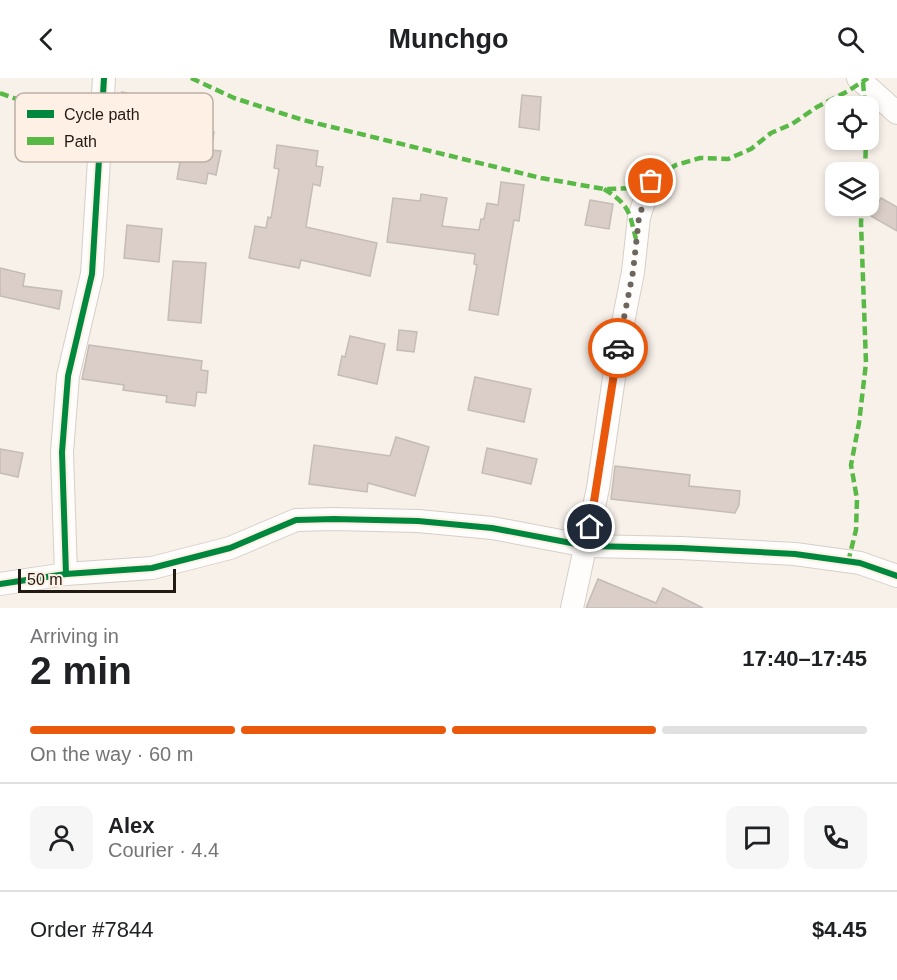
<!DOCTYPE html>
<html lang="en">
<head>
<meta charset="utf-8">
<style>
	body { margin:0; font-family:Helvetica,sans-serif; background:#f6f6f6; color:#202124; height:100vh; display:flex; flex-direction:column; font-size:22px; white-space:nowrap }
	* { box-sizing:border-box; margin:0 }
	p { font-size:20px; color:#757577 }
	.icon { flex:none; width:33px; height:33px; fill:none; stroke:currentColor; stroke-width:2; stroke-linecap:round; stroke-linejoin:round }
	.map { position:relative; height:530px; overflow:hidden }
	.drawer { display:flex; flex-direction:column; background:#fff; flex:1 }
	.drawer>* { flex:none }
	.buttons { position:absolute; left:825px; top:18px; display:grid; gap:12px }
	.buttons a { display:grid; place-items:center; width:54px; height:54px; border-radius:12px; background:#fff; box-shadow:0 3px 9px #0003; font-size:30px }
	.scale { position:absolute; left:18px; bottom:15px; width:158px; box-sizing:border-box; padding-left:6px; border:3px solid #221a13; border-top:0; font-size:16px; line-height:21px; white-space:nowrap; color:#221a13; -webkit-text-stroke:4px #fef0e4; paint-order:stroke }
	.pin { position:absolute; display:grid; place-items:center; width:51px; height:51px; color:#fff; margin:-26px; border:3px solid #fff; border-radius:50%; box-shadow:0 2px 6px #0007 }
	.courier { position:absolute; display:grid; place-items:center; width:60px; height:60px; margin:-30px; border:4px solid #ea580c; border-radius:50%; background:#fff; color:#222; box-shadow:0 2px 8px #0007 }
	.head em { font-style:normal; font-weight:600 }
	.head div { display:flex; flex-direction:column-reverse }
	.head { display:flex; align-items:center; justify-content:space-between; height:102px; padding:0 30px }
	h1 { font-size:39px; font-weight:600; line-height:45px }
	.bar { display:grid; grid-template-columns:repeat(4,1fr); gap:9px 6px; align-content:center; height:72px; padding:0 30px }
	.bar i { height:8px; border-radius:4px; background:#e0e0e0 }
	.bar .on { background:#ea580c }
	.bar p { grid-column:span 4 }
	.line { display:flex; align-items:center; gap:15px; padding:0 30px; border-top:2px solid #e0e0e0 }
	.line div { flex:1 }
	.round { display:grid; place-items:center; flex:none; width:63px; height:63px; border-radius:12px; background:#f6f6f6 }
	header { display:flex; justify-content:space-between; align-items:center; height:78px; padding:0 30px; background:#fff; font-size:27px; font-weight:600 }
	.map>svg:first-child { display:block }
	.building { fill:#dbcec8; stroke:#c4bcb7; stroke-width:1.5 }
	.lines { fill:none; stroke-linecap:round; stroke-linejoin:round }
	.minor-casing { stroke:#d6cfc8; stroke-width:24 }
	.minor { stroke:#fefdfc; stroke-width:22 }
	.quiet { stroke:#58b947; stroke-width:4.5; stroke-dasharray:9 4.5; stroke-linecap:butt }
	.cycleway-casing { stroke:#fef0e4; stroke-width:10 }
	.cycleway { stroke:#00873e; stroke-width:6 }
	.done { stroke:#6d655e; stroke-width:6; stroke-dasharray:0 10.8 }
	.route { stroke:#ea580c; stroke-width:8 }
	.key { fill:#fef0e4; stroke:#bcb0a5; stroke-width:1.5 }
	.key-label { font-size:16px; fill:#221a13 }
</style>
</head>
<body>
<header><svg class="icon" aria-label="back" viewBox="0 0 24 24"><path d="M15 5l-7 7 7 7"/></svg>Munchgo<svg class="icon" aria-label="search" viewBox="0 0 24 24"><circle cx="10" cy="10" r="6"/><path d="M15 15l6 6"/></svg></header>
<div class="map">
<svg width="897" height="530" viewBox="0 0 897 530">
	<rect width="100%" height="100%" fill="#f8f1ea"/>
	<g class="building">
		<path d="M 122,14 L 157,21 L 149,57 L 115,50 Z"/>
		<path d="M 522,17 L 541,19 L 539,52 L 519,49 Z"/>
		<path d="M 186,49 L 214,54 L 211,72 L 221,73 L 216,97 L 208,95 L 206,106 L 177,101 Z"/>
		<path d="M 277,67 L 318,73 L 316,88 L 323,89 L 320,108 L 313,106 L 306,149 L 377,165 L 370,198 L 301,182 L 299,190 L 249,180 L 255,148 L 266,150 L 268,139 L 271,140 L 279,91 L 274,90 Z"/>
		<path d="M 501,104 L 524,107 L 519,143 L 514,142 L 498,237 L 469,232 L 477,187 L 474,186 L 475,176 L 387,164 L 393,120 L 420,123 L 421,116 L 447,120 L 442,148 L 479,152 L 481,141 L 484,141 L 487,125 L 498,127 Z"/>
		<path d="M 881,120 L 897,129 L 897,153 L 871,138 Z"/>
		<path d="M 590,122 L 613,126 L 609,151 L 585,147 Z"/>
		<path d="M 127,147 L 162,151 L 159,184 L 124,180 Z"/>
		<path d="M 173,183 L 206,185 L 201,245 L 168,242 Z"/>
		<path d="M 0,190 L 25,196 L 23,208 L 62,213 L 59,231 L 0,218 Z"/>
		<path d="M 399,252 L 417,254 L 414,274 L 397,272 Z"/>
		<path d="M 350,258 L 385,266 L 377,306 L 338,297 L 342,278 L 345,279 Z"/>
		<path d="M 89,267 L 202,283 L 201,292 L 208,293 L 206,315 L 197,314 L 195,328 L 166,324 L 167,318 L 123,312 L 124,307 L 82,301 Z"/>
		<path d="M 475,299 L 531,311 L 524,344 L 468,332 Z"/>
		<path d="M 396,359 L 429,369 L 415,418 L 368,405 L 367,414 L 309,406 L 314,367 L 390,378 Z"/>
		<path d="M 487,370 L 537,381 L 531,406 L 482,395 Z"/>
		<path d="M 0,371 L 23,375 L 18,399 L 0,395 Z"/>
		<path d="M 615,388 L 690,397 L 689,408 L 740,413 L 739,427 L 735,435 L 611,421 Z"/>
		<path d="M 598,501 L 656,525 L 663,510 L 703,530 L 586,530 Z"/>
	</g>
	<g class="lines">
		<g class="minor-casing">
			<g id="minor">
				<path d="M 858,0 L 897,35"/>
				<path d="M 66,496 L 62,374 L 68,298 L 92,196 L 104,0"/>
				<path d="M 0,506 L 66,496 L 152,490 L 230,470 L 296,442 L 334,441 L 418,443 L 492,450 L 587,468 L 681,470 L 795,476 L 860,485 L 897,498"/>
				<path d="M 572,530 L 598,410 L 619,265 L 633,194 L 639,139 L 651,103"/>
			</g>
		</g>
		<use href="#minor" class="minor"/>
		<g class="quiet">
			<path d="M 191,0 L 234,20 L 303,42 L 541,100 L 604,111 L 638,110 L 676,87 L 700,80 L 728,81 L 751,71 L 771,55 L 792,46 L 817,29 L 848,13 L 868,0"/>
			<path d="M 863,4 L 865,28"/>
			<path d="M 0,15 L 72,41 L 100,64"/>
			<path d="M 865,94 L 866,62"/>
			<path d="M 604,111 C 630,127 629,134 636,161"/>
			<path d="M 848,484 L 856,452 L 857,421 L 851,387 L 859,345 L 866,285 L 861,145 L 862,128"/>
		</g>
		<g class="cycleway-casing">
			<g id="cycleway">
				<path d="M 66,496 L 62,374 L 68,298 L 92,196 L 104,0"/>
				<path d="M 0,506 L 66,496 L 152,490 L 230,470 L 296,442 L 334,441 L 418,443 L 492,450 L 587,468 L 681,470 L 795,476 L 860,485 L 897,498"/>
			</g>
		</g>
		<use href="#cycleway" class="cycleway"/>
	</g>
	<g class="lines">
		<path class="done" d="M 618,270 L 633,194 L 639,139 L 651,103"/>
		<path class="route" d="M 590,449 L 618,270"/>
	</g>
	<rect x="15" y="15" width="198" height="69" rx="9" class="key"/>
	<rect x="27" y="32" width="27" height="8" fill="#00873e"/>
	<rect x="27" y="59" width="27" height="8" fill="#58b947"/>
	<g class="key-label">
		<text x="64" y="42">Cycle path</text>
		<text x="64" y="69">Path</text>
	</g>
</svg>
<div class="buttons">
<a><svg class="icon" aria-label="locate" viewBox="0 0 24 24"><circle cx="12" cy="12" r="6"/><path d="M12 2v4M12 18v4M2 12h4M18 12h4"/></svg></a>
<a><svg class="icon" aria-label="layers" viewBox="0 0 24 24"><path d="M12 4l9 5-9 5-9-5zM3 14l9 5 9-5"/></svg></a>
</div>
<div class="scale">50 m</div>
<div class="pin" style="left:651px;top:103px;background:#ea580c"><svg class="icon" aria-label="bag" viewBox="0 0 24 24"><path d="M5 8h14l-1 12H6zM9 8a3 3 0 0 1 6 0"/></svg></div>
<div class="pin" style="left:590px;top:449px;background:#1f2937"><svg class="icon" aria-label="home" viewBox="0 0 24 24"><path d="M3 11l9-7 9 7M6 9v11h12V9"/></svg></div>
<div class="courier" style="left:618px;top:270px"><svg class="icon" aria-label="car" viewBox="0 0 24 24"><path d="M5 17H2v-5l4-1 3-4h7l3 4 3 1v5h-3M9 17h6M6 11h13"/><circle cx="7" cy="17" r="2"/><circle cx="17" cy="17" r="2"/></svg></div>
</div>
<section class="drawer">
<div class="head"><div><h1>2 min</h1><p>Arriving in</p></div><em>17:40–17:45</em></div>
<div class="bar"><i class="on"></i><i class="on"></i><i class="on"></i><i></i><p>On the way · 60 m</p></div>
<div class="line" style="height:108px"><a class="round"><svg class="icon" aria-label="person" viewBox="0 0 24 24"><circle cx="12" cy="8" r="4"/><path d="M4 21q1-7 8-7t8 7"/></svg></a><div><b>Alex</b><p>Courier · 4.4</p></div><a class="round"><svg class="icon" aria-label="chat" viewBox="0 0 24 24"><path d="M4 5h16v11H9l-5 4z"/></svg></a><a class="round"><svg class="icon" aria-label="phone" viewBox="0 0 24 24"><path d="M5 4h4l2 5-3 2q2 4 5 5l2-3 5 2v4C11 20 4 13 5 4z"/></svg></a></div>
<div class="line" style="height:78px"><div>Order #7844</div><b>$4.45</b></div>
</section>
</body>
</html>
